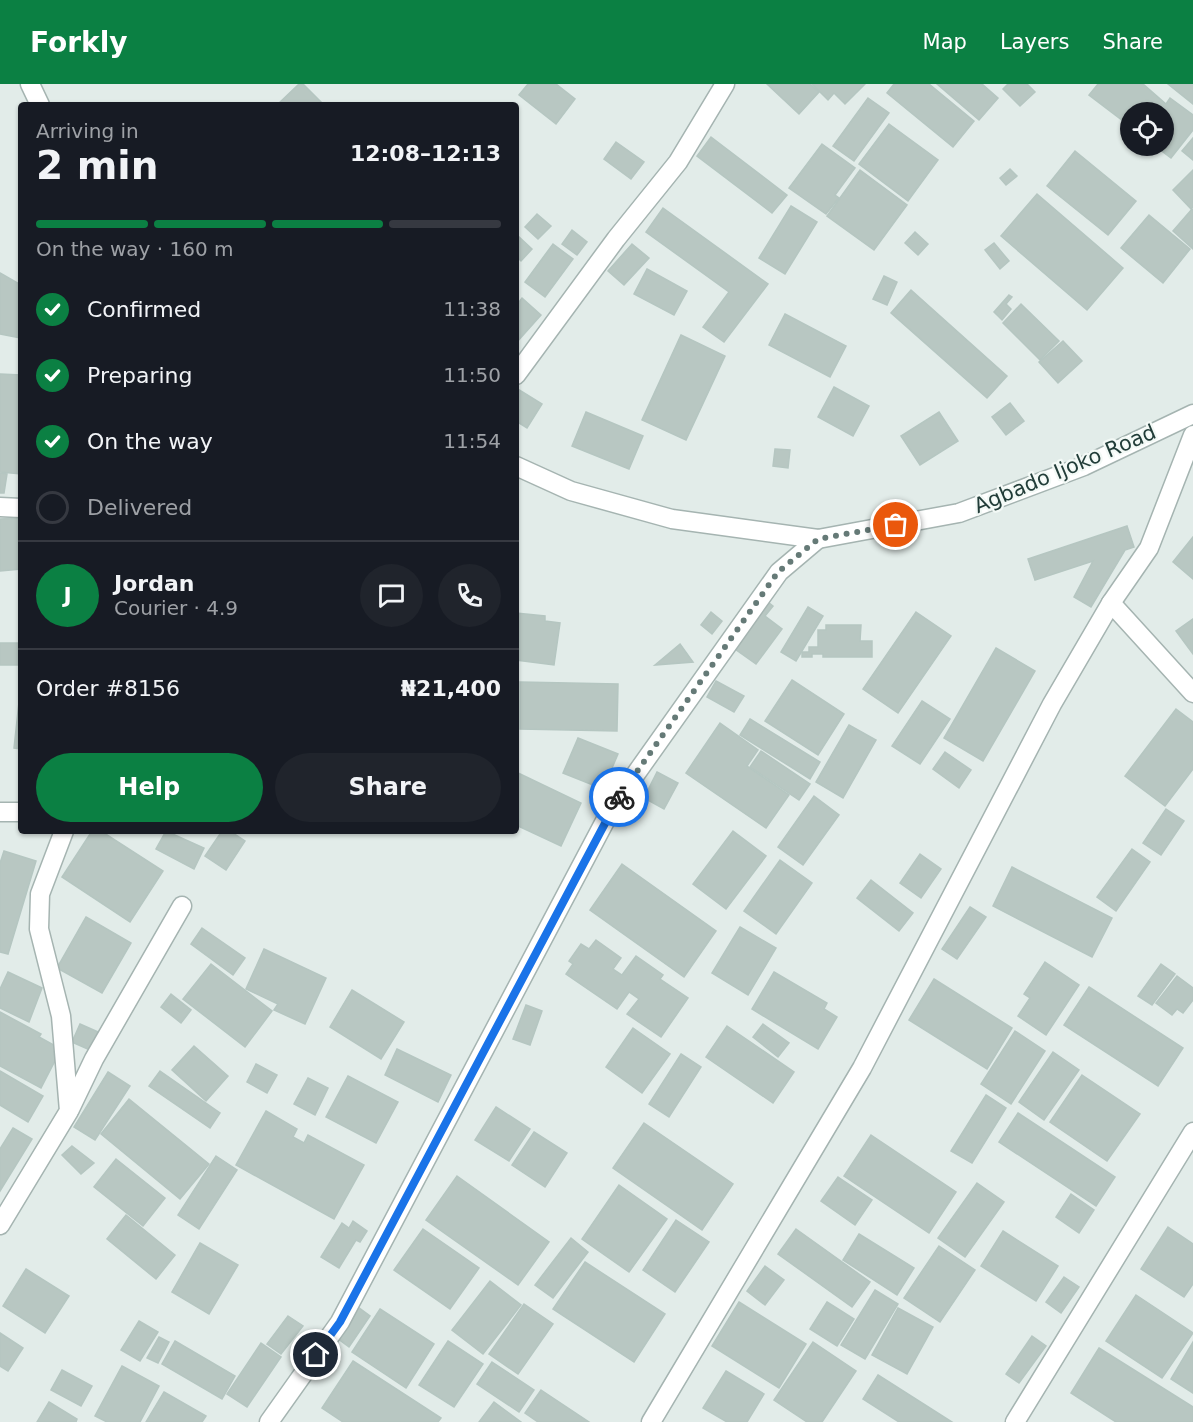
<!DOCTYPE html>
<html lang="en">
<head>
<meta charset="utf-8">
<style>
	body { margin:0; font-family:"DejaVu Sans",sans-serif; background:#20242c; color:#f1f3f6; height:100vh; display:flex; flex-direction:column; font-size:22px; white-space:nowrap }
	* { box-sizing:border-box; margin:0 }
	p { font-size:20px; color:#9ea1a6 }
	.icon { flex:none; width:33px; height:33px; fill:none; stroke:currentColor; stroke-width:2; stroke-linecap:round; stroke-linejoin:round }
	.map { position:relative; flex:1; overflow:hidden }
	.drawer { position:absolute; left:18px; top:18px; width:501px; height:732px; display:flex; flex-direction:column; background:#171b24; border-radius:6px; box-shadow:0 2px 4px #0004 }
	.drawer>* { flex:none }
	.buttons { position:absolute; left:1120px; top:18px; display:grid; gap:12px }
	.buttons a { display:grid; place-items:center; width:54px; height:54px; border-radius:50%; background:#171b24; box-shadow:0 2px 4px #0004; font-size:30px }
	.pin { position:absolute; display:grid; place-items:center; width:51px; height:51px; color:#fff; margin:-26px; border:3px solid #fff; border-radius:50%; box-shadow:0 2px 6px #0007 }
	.courier { position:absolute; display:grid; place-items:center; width:60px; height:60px; margin:-30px; border:4px solid #1a73e8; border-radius:50%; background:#fff; color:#222; box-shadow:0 2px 8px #0007 }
	.headline em { font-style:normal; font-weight:700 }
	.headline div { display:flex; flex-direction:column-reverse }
	.headline { display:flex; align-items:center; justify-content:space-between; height:102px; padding:0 18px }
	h1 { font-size:39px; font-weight:700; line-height:45px }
	.bar { display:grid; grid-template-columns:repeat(4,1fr); gap:9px 6px; align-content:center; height:72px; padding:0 18px }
	.bar i { height:8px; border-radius:4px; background:#363941 }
	.bar .on { background:#0b8043 }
	.bar p { grid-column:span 4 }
	.line { display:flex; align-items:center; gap:15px; padding:0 18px; border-top:2px solid #363941 }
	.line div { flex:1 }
	.round { display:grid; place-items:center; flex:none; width:63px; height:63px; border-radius:32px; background:#20242c }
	ol { padding:0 18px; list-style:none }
	li { display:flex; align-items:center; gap:18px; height:66px }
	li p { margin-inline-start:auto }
	li .icon { padding:6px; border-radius:50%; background:#0b8043; color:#fff; stroke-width:4 }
	li:last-child { color:#9ea1a6 }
	li i { width:33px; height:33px; border:3px solid #363941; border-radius:50% }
	.primary-button { display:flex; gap:12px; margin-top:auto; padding:12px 18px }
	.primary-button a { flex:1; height:69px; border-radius:36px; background:#0b8043; color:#fff; font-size:24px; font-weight:700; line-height:69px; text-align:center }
	.primary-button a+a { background:#20242c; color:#f1f3f6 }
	header { display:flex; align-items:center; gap:36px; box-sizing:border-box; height:84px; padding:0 30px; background:#0b8043; color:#fff }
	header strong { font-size:28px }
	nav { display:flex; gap:33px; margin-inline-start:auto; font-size:21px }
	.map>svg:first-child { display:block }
	.building { fill:#b8c7c2; stroke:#b5c6c1; stroke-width:1.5 }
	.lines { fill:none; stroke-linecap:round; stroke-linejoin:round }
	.minor-casing { stroke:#a5b4b1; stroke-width:21 }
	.minor { stroke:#fff; stroke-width:18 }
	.done { stroke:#657a77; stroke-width:6; stroke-dasharray:0 10.8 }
	.route { stroke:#1a73e8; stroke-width:8 }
	.labels { text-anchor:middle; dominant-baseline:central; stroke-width:4.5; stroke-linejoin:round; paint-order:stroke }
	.street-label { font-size:21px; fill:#223d39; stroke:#f3f9f6 }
</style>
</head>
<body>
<header>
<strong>Forkly</strong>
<nav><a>Map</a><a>Layers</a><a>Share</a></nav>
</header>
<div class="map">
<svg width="1193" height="1338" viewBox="0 0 1193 1338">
	<rect width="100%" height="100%" fill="#e2ece9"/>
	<g class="building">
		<path d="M 299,0 L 303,0 L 324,21 L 277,21 Z"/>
		<path d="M 528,0 L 556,0 L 575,15 L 556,40 L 519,11 Z"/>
		<path d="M 767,0 L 810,0 L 819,8 L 799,30 Z"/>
		<path d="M 812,0 L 865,0 L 845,20 L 834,9 L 828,16 Z"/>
		<path d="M 894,0 L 929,0 L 974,37 L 953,63 L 887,9 Z"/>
		<path d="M 937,0 L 982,0 L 998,14 L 979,36 Z"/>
		<path d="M 1008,0 L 1027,0 L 1035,8 L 1020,22 L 1003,5 Z"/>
		<path d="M 1098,0 L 1143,0 L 1166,20 L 1170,14 L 1193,31 L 1193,46 L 1171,74 L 1155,62 L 1164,62 L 1164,28 L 1131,28 L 1131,43 L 1089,11 Z"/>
		<path d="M 1168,0 L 1193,0 L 1193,20 Z"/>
		<path d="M 868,14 L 889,29 L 854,77 L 833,62 Z"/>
		<path d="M 889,40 L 938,76 L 908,117 L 859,80 Z"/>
		<path d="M 711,53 L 787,111 L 772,129 L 697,72 Z"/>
		<path d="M 1193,54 L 1193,76 L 1182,67 Z"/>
		<path d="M 616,58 L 644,78 L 631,95 L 604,75 Z"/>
		<path d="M 822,60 L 855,84 L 835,111 L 839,114 L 826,130 L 789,104 Z"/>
		<path d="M 1075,67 L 1136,117 L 1108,151 L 1047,102 Z"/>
		<path d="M 1010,85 L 1017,92 L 1006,101 L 1000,94 Z"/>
		<path d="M 860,86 L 907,121 L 874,166 L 827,132 Z"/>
		<path d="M 1193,86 L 1193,123 L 1191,125 L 1173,106 Z"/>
		<path d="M 1037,110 L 1123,184 L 1087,226 L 1001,152 Z"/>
		<path d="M 791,122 L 817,138 L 785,190 L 759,174 Z"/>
		<path d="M 663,124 L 768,200 L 724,258 L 703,243 L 729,208 L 646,148 Z"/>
		<path d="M 1192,125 L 1193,126 L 1193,165 L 1173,147 Z"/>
		<path d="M 537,130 L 551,142 L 538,155 L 525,143 Z"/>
		<path d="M 1149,131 L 1190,165 L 1163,199 L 1121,164 Z"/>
		<path d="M 572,146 L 587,158 L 577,171 L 562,160 Z"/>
		<path d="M 915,148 L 928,160 L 918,171 L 905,159 Z"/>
		<path d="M 517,151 L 532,165 L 521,177 L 516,172 Z"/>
		<path d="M 994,159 L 1009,177 L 1000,185 L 985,166 Z"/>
		<path d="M 553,160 L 573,175 L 545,213 L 525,198 Z"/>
		<path d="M 632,160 L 649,174 L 624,201 L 608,187 Z"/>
		<path d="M 647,185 L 687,207 L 674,231 L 634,210 Z"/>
		<path d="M 0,189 L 21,201 L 21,254 L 0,250 Z"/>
		<path d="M 884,192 L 897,198 L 887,221 L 873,215 Z"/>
		<path d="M 911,206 L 1007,292 L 987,314 L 891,229 Z"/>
		<path d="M 1009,211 L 1012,213 L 1006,220 L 1011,225 L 1002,236 L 994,228 Z"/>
		<path d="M 522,214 L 541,231 L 516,259 L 516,222 Z"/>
		<path d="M 1021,220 L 1059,257 L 1040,276 L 1003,239 Z"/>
		<path d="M 785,230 L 846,262 L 830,293 L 769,261 Z"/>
		<path d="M 681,251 L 725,272 L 686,356 L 642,336 Z"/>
		<path d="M 1063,257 L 1082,277 L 1058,299 L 1039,278 Z"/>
		<path d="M 0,290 L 21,291 L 21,390 L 0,388 Z"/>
		<path d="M 834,303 L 869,322 L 853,352 L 818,333 Z"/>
		<path d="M 516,304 L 542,320 L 527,344 L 516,337 Z"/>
		<path d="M 1010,319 L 1024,337 L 1006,351 L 992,333 Z"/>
		<path d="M 586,328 L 643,352 L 629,385 L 572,362 Z"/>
		<path d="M 939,328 L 958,357 L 920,381 L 901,352 Z"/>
		<path d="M 775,365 L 790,366 L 788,384 L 773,382 Z"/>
		<path d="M 0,389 L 7,390 L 4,409 L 0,409 Z"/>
		<path d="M 21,434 L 21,485 L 0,487 L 0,435 Z"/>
		<path d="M 1127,442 L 1134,463 L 1125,466 L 1091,523 L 1074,513 L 1093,477 L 1035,496 L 1028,475 Z"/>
		<path d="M 1193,453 L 1193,495 L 1173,478 Z"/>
		<path d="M 768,518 L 773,522 L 765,532 L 782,545 L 756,580 L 735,565 Z"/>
		<path d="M 808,523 L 823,532 L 796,577 L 781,568 Z"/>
		<path d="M 711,528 L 722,537 L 712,550 L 701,541 Z"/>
		<path d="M 916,528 L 951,552 L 898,629 L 863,605 Z"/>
		<path d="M 516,529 L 545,532 L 545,537 L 560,539 L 554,581 L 516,576 Z"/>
		<path d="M 1193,535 L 1193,570 L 1176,547 Z"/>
		<path d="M 826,541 L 861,541 L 860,557 L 872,557 L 872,573 L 823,573 L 823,570 L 812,570 L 812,573 L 802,573 L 802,568 L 809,568 L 809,563 L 818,563 L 818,546 L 826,546 Z"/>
		<path d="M 0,559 L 20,559 L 21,581 L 0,581 Z"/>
		<path d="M 680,560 L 693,578 L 655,581 Z"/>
		<path d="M 996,564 L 1035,587 L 983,677 L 944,654 Z"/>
		<path d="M 792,596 L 844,630 L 818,671 L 765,637 Z"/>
		<path d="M 716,597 L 744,612 L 734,628 L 707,613 Z"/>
		<path d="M 520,598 L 618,600 L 617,647 L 520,645 Z"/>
		<path d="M 21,600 L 21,665 L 14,664 Z"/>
		<path d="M 922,617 L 950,635 L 920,680 L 892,662 Z"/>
		<path d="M 1176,625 L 1193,638 L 1193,685 L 1165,722 L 1125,692 Z"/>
		<path d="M 750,635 L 820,678 L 810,695 L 740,651 Z"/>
		<path d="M 720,639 L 758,666 L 747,682 L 789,711 L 766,744 L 686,689 Z"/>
		<path d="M 849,641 L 876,656 L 843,714 L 816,698 Z"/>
		<path d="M 578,654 L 618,670 L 603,705 L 563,689 Z"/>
		<path d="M 761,667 L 810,700 L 799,716 L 750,683 Z"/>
		<path d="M 945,668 L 971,686 L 959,704 L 933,685 Z"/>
		<path d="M 516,688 L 581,719 L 561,762 L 516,741 Z"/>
		<path d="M 657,688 L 678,699 L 664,725 L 644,714 Z"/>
		<path d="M 814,712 L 839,731 L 803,781 L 778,763 Z"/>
		<path d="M 1166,725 L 1184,737 L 1161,771 L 1143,759 Z"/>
		<path d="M 92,747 L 101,747 L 163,787 L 130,838 L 62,793 Z"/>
		<path d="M 166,747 L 204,764 L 194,785 L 156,765 Z"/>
		<path d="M 222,747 L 230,747 L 245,757 L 226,786 L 205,772 Z"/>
		<path d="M 733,747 L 766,772 L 726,825 L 693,800 Z"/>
		<path d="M 1132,765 L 1150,778 L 1116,827 L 1097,813 Z"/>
		<path d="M 4,767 L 36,777 L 8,870 L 0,868 L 0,779 Z"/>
		<path d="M 920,770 L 941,785 L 921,814 L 900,799 Z"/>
		<path d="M 780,776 L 812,799 L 776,850 L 744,827 Z"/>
		<path d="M 622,780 L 716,847 L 684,893 L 590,826 Z"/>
		<path d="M 1012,783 L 1112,834 L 1092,873 L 993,822 Z"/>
		<path d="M 871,796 L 913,829 L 899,847 L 857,814 Z"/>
		<path d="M 970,823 L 986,833 L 957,875 L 942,865 Z"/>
		<path d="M 86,833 L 131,859 L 102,909 L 57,884 Z"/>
		<path d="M 740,843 L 776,864 L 748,911 L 712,889 Z"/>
		<path d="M 202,844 L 245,874 L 233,891 L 191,860 Z"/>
		<path d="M 596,856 L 621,874 L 613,885 L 622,891 L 636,872 L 663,891 L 660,895 L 688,914 L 661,953 L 627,930 L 639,915 L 629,908 L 617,925 L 566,890 L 573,880 L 569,877 L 581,860 L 589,865 Z"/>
		<path d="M 264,865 L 326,894 L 305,940 L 274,926 L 278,920 L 246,905 Z"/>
		<path d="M 1045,878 L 1079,901 L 1046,951 L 1018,932 L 1030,914 L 1024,910 Z"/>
		<path d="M 211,880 L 272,927 L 245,963 L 183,915 Z"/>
		<path d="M 1161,880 L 1175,890 L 1152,921 L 1138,912 Z"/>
		<path d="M 8,888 L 42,904 L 29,938 L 0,924 L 0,905 Z"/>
		<path d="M 774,888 L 827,919 L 824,925 L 837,933 L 818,965 L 752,925 Z"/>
		<path d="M 1177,892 L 1193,904 L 1193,916 L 1183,929 L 1177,925 L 1172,931 L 1156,919 Z"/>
		<path d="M 934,895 L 1012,944 L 987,985 L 909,936 Z"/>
		<path d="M 1089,903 L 1183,964 L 1158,1002 L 1064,941 Z"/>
		<path d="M 352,906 L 404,938 L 381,975 L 330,943 Z"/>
		<path d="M 171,910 L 191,926 L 181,939 L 161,923 Z"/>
		<path d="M 526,921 L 542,927 L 530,961 L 513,955 Z"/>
		<path d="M 0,928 L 41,950 L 39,953 L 61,965 L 41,1004 L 0,982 Z"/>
		<path d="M 80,940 L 98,948 L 90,966 L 72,958 Z"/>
		<path d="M 763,940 L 789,959 L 778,973 L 753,953 Z"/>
		<path d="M 727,942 L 794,988 L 773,1019 L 706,973 Z"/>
		<path d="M 633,944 L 670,970 L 642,1009 L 606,983 Z"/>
		<path d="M 1015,947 L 1045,967 L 1011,1020 L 981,1000 Z"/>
		<path d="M 194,962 L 228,992 L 206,1017 L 172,986 Z"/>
		<path d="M 397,965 L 451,991 L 438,1018 L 385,991 Z"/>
		<path d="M 1053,968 L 1079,986 L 1044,1036 L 1019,1018 Z"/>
		<path d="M 681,970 L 701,983 L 669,1033 L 649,1020 Z"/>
		<path d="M 256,980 L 277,991 L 267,1009 L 247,998 Z"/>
		<path d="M 0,987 L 43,1012 L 28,1038 L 0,1021 Z"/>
		<path d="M 160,987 L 220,1029 L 210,1044 L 149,1002 Z"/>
		<path d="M 108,988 L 130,1002 L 95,1056 L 74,1043 Z"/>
		<path d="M 1082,991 L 1140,1030 L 1107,1077 L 1050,1038 Z"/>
		<path d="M 348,992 L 398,1018 L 376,1059 L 326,1033 Z"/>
		<path d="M 308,994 L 328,1004 L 315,1031 L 294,1020 Z"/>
		<path d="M 986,1011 L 1006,1024 L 972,1079 L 951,1067 Z"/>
		<path d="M 129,1015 L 209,1080 L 180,1115 L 101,1050 Z"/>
		<path d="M 496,1023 L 530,1045 L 509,1077 L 475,1056 Z"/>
		<path d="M 266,1027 L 297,1045 L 293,1053 L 304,1059 L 308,1051 L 364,1081 L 334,1135 L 236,1081 Z"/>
		<path d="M 1018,1029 L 1115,1093 L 1096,1122 L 999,1058 Z"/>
		<path d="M 644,1039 L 733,1100 L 702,1146 L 613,1084 Z"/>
		<path d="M 13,1044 L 32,1055 L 0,1107 L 0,1065 Z"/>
		<path d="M 534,1048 L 567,1069 L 545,1103 L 512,1081 Z"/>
		<path d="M 871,1051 L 956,1108 L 929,1149 L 844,1092 Z"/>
		<path d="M 72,1062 L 94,1079 L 81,1090 L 62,1071 Z"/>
		<path d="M 216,1072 L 237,1086 L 199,1145 L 178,1131 Z"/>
		<path d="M 116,1075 L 165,1114 L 143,1142 L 94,1103 Z"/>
		<path d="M 457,1092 L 549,1158 L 518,1201 L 426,1136 Z"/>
		<path d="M 838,1093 L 872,1116 L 855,1141 L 821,1117 Z"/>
		<path d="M 977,1099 L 1004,1118 L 965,1173 L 938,1154 Z"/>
		<path d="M 619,1101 L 667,1135 L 629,1188 L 582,1155 Z"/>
		<path d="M 1071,1110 L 1094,1126 L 1079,1149 L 1056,1133 Z"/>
		<path d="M 126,1131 L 175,1171 L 156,1195 L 107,1155 Z"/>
		<path d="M 676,1136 L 709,1158 L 675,1208 L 643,1186 Z"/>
		<path d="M 353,1137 L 367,1147 L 360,1158 L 356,1156 L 339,1184 L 321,1173 L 342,1139 L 349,1144 Z"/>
		<path d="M 1168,1143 L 1193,1160 L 1193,1200 L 1184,1213 L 1141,1185 Z"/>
		<path d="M 423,1145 L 479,1184 L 450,1225 L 394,1186 Z"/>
		<path d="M 796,1145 L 870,1198 L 852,1223 L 778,1170 Z"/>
		<path d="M 1003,1147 L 1058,1182 L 1036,1217 L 981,1182 Z"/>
		<path d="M 859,1150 L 914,1184 L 897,1211 L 843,1176 Z"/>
		<path d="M 571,1154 L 588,1168 L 553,1214 L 535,1201 Z"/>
		<path d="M 200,1159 L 238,1181 L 209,1230 L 172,1208 Z"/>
		<path d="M 939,1162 L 975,1186 L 940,1238 L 904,1214 Z"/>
		<path d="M 585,1178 L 665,1230 L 634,1278 L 553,1225 Z"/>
		<path d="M 765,1182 L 784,1196 L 765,1221 L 747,1207 Z"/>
		<path d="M 26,1185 L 69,1212 L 45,1249 L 3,1222 Z"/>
		<path d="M 1064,1193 L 1079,1203 L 1061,1229 L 1046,1218 Z"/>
		<path d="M 490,1197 L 521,1221 L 483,1270 L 452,1246 Z"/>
		<path d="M 875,1206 L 898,1220 L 865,1275 L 841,1261 Z"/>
		<path d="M 1136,1211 L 1193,1249 L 1162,1294 L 1106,1257 Z"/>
		<path d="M 739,1218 L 806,1260 L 779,1304 L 712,1262 Z"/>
		<path d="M 827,1218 L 854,1235 L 837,1262 L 810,1245 Z"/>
		<path d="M 524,1220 L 553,1240 L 518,1290 L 489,1270 Z"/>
		<path d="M 358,1223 L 370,1232 L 349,1263 L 337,1254 Z"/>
		<path d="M 898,1224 L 933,1243 L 907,1290 L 872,1271 Z"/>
		<path d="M 380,1225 L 434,1260 L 406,1304 L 352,1268 Z"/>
		<path d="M 288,1232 L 303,1242 L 281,1270 L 267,1260 Z"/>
		<path d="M 139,1237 L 158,1248 L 140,1277 L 121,1266 Z"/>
		<path d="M 0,1249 L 23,1264 L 8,1287 L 0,1282 Z"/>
		<path d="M 1032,1252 L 1046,1262 L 1019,1299 L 1006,1290 Z"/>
		<path d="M 159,1253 L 169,1258 L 158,1279 L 147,1274 Z"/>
		<path d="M 175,1257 L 235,1292 L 222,1315 L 162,1280 Z"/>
		<path d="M 448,1257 L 483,1280 L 454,1323 L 419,1301 Z"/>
		<path d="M 813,1258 L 856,1287 L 822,1338 L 807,1338 L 774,1316 Z"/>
		<path d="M 1193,1258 L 1193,1309 L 1171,1295 Z"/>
		<path d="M 261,1259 L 281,1273 L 247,1323 L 227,1310 Z"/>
		<path d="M 1099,1264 L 1193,1323 L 1193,1338 L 1116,1338 L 1071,1309 Z"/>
		<path d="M 353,1277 L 441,1334 L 438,1338 L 343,1338 L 322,1324 Z"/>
		<path d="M 492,1278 L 534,1306 L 519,1328 L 477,1300 Z"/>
		<path d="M 122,1282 L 159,1302 L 140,1338 L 107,1338 L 95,1332 Z"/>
		<path d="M 62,1286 L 92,1302 L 81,1322 L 51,1306 Z"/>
		<path d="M 726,1287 L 764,1310 L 747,1338 L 727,1338 L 703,1324 Z"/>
		<path d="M 878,1291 L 952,1338 L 899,1338 L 863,1315 Z"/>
		<path d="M 541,1306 L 589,1338 L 538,1338 L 525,1329 Z"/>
		<path d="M 164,1308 L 206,1332 L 202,1338 L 146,1338 Z"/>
		<path d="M 49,1318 L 77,1335 L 76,1338 L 37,1338 Z"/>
		<path d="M 494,1318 L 521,1338 L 479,1338 Z"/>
	</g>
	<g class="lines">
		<g class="minor-casing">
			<g id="minor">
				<path d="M 30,0 L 40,21"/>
				<path d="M 516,291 L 616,155 L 678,78 L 725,0"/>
				<path d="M 516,382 L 571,407 L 672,435 L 818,455 L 959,429 L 1084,382 L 1193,330"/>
				<path d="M 0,423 L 21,424"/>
				<path d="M 1111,519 L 1193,609"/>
				<path d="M 0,728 L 21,728"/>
				<path d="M 70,1025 L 94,975 L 182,822"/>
				<path d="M 0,1141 L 69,1027 L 61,932 L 39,845 L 40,810 L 64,747"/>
				<path d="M 269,1338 L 340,1238 L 613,722 L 779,488 L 818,455"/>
				<path d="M 651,1338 L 862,984 L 1052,620 L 1111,519 L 1149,464 L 1193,351"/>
				<path d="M 1015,1338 L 1193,1048"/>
			</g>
		</g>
		<use href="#minor" class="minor"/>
	</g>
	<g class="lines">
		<path class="done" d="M 619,713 L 778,488 L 818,455 L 896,441"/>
		<path class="route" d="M 316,1271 L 340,1238 L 619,713"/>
	</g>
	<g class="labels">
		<g class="street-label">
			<text transform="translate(1065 385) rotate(-23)">Agbado Ijoko Road</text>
		</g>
	</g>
</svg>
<div class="buttons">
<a><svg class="icon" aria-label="locate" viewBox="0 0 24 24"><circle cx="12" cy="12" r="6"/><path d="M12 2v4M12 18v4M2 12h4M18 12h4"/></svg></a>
</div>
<div class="pin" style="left:896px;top:441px;background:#ea580c"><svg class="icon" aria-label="bag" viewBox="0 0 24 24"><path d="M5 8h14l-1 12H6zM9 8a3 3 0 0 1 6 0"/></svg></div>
<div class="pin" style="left:316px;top:1271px;background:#1f2937"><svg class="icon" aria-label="home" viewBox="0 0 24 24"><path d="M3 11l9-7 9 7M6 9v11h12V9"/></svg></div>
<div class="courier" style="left:619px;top:713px"><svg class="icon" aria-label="bike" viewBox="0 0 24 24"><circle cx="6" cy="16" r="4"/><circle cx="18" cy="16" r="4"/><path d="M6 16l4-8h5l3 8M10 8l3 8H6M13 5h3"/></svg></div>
<section class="drawer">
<div class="headline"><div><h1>2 min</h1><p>Arriving in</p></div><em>12:08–12:13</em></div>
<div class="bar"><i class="on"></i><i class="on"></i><i class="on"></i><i></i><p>On the way · 160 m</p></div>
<ol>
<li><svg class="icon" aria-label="check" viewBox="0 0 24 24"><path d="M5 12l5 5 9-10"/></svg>Confirmed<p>11:38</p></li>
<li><svg class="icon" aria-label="check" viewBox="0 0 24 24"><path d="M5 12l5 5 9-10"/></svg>Preparing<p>11:50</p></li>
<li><svg class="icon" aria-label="check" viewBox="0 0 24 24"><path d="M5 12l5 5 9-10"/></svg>On the way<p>11:54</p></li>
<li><i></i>Delivered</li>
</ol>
<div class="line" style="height:108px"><b class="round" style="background:#0b8043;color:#fff">J</b><div><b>Jordan</b><p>Courier · 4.9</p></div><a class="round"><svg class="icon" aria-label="chat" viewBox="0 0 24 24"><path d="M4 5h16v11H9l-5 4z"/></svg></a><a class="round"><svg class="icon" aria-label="phone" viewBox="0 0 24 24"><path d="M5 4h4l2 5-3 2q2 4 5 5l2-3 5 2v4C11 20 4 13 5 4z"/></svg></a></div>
<div class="line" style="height:78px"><div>Order #8156</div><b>₦21,400</b></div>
<div class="primary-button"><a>Help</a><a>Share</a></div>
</section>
</div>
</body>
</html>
